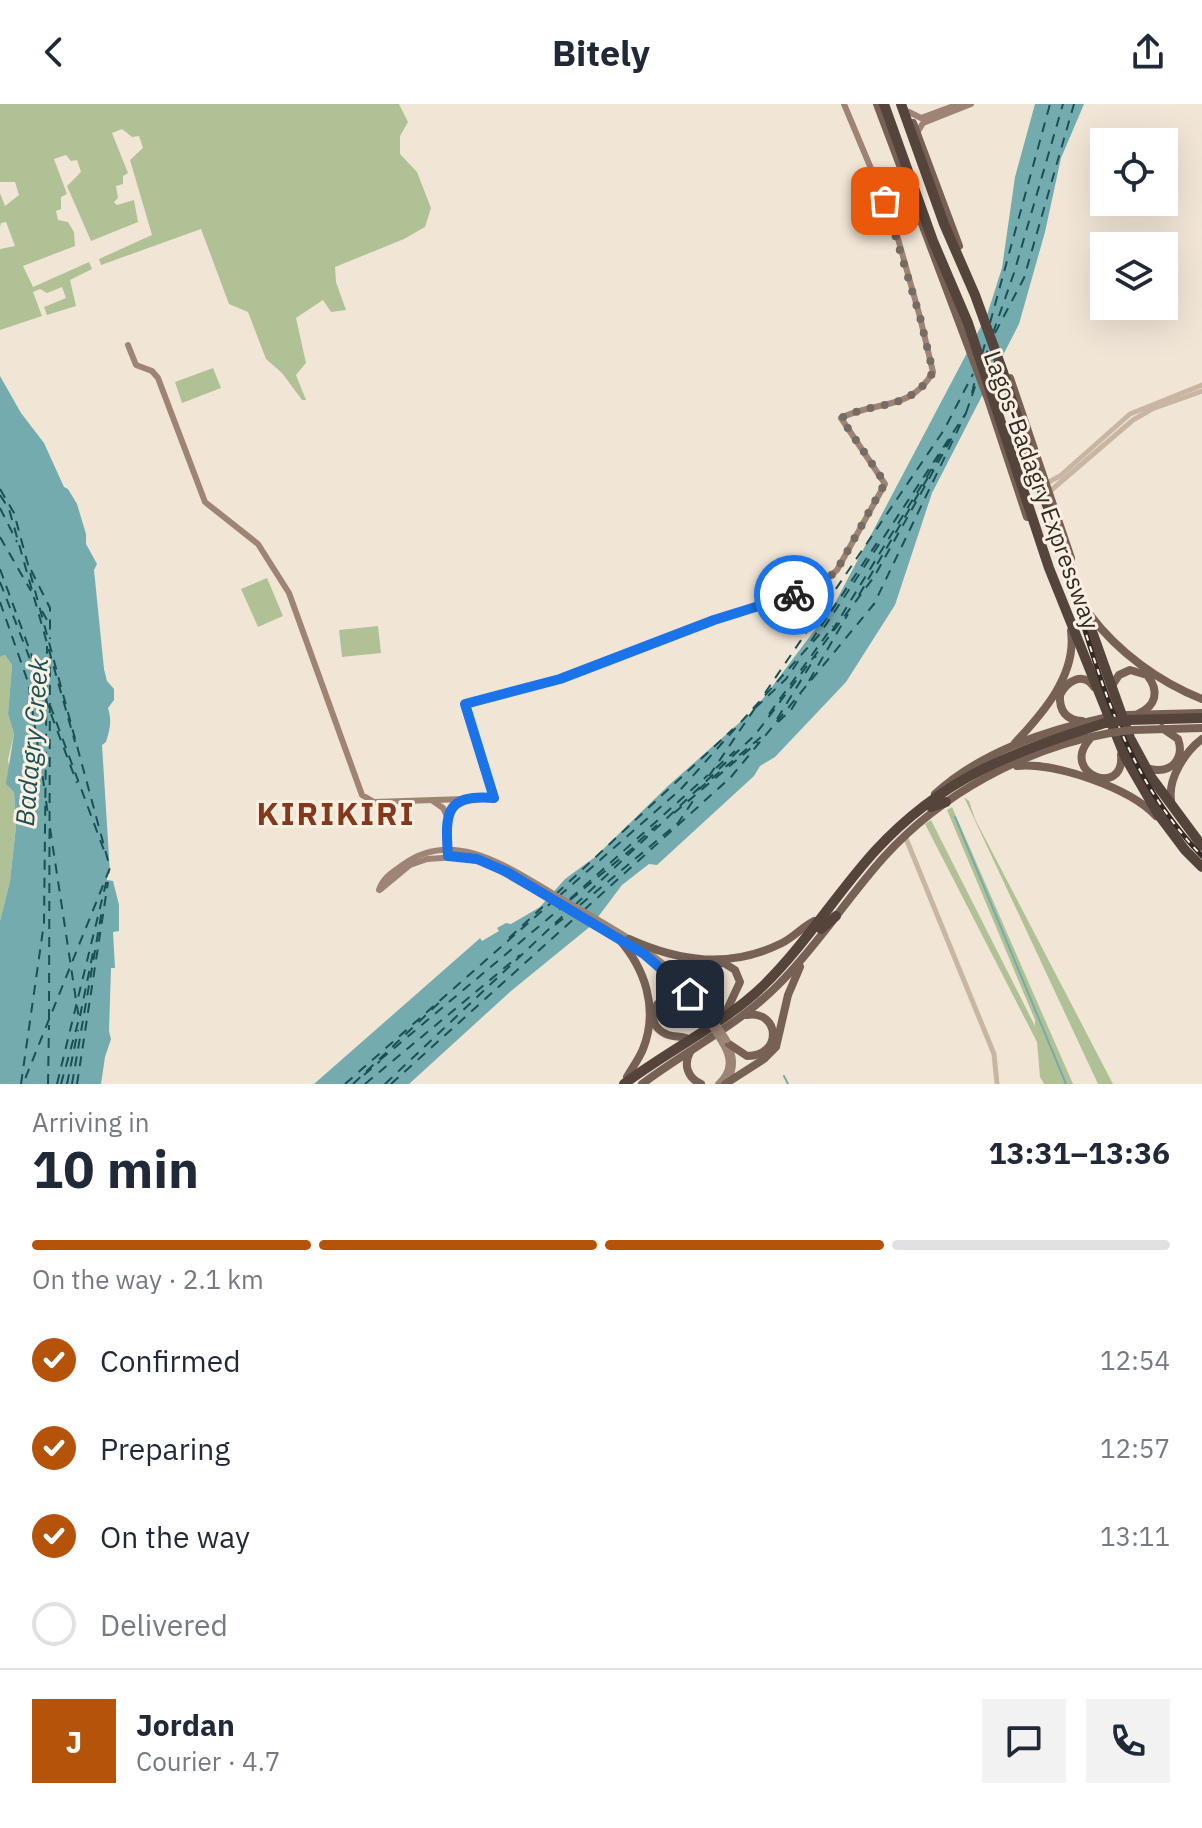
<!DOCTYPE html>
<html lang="en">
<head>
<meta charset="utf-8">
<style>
	body { margin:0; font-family:"IBM Plex Sans",sans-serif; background:#f2f2f3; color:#1f2937; height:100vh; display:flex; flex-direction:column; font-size:30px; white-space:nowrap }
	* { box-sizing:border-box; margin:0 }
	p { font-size:26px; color:#747a83 }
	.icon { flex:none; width:44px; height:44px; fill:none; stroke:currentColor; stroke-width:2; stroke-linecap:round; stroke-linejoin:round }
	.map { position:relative; height:980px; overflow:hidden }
	.panel { display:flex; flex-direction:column; background:#fff; flex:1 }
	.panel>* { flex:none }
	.buttons { position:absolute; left:1090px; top:24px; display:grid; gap:16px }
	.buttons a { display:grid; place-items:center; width:88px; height:88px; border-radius:0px; background:#fff; box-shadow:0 8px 32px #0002; font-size:40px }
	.pin { position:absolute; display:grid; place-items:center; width:68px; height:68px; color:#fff; margin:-34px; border-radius:16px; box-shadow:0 4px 12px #0006 }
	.courier { position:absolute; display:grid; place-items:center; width:80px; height:80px; margin:-40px; border:6px solid #1a73e8; border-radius:50%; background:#fff; color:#222; box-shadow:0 2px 10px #0007 }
	.head em { font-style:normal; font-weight:700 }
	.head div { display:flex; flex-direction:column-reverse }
	.head { display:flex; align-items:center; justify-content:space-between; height:136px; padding:0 32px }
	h1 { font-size:52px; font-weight:700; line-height:60px }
	.bar { display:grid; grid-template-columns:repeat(4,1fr); gap:12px 8px; align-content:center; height:96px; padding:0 32px }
	.bar i { height:10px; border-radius:6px; background:#e0e1e3 }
	.bar .selected { background:#b45309 }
	.bar p { grid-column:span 4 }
	.line { display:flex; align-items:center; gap:20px; padding:0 32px; border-top:2px solid #e0e1e3 }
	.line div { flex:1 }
	.round { display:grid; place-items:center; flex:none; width:84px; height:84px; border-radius:0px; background:#f2f2f3 }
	ol { padding:0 32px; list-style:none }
	li { display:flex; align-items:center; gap:24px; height:88px }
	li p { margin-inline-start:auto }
	li .icon { padding:8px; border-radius:50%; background:#b45309; color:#fff; stroke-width:4 }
	li:last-child { color:#747a83 }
	li i { width:44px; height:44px; border:4px solid #e0e1e3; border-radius:50% }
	header { display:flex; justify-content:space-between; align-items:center; height:104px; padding:0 32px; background:#fff; font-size:36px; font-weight:700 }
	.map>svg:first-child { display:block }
	.green { fill:#b1c196 }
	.water { fill:#74abaf }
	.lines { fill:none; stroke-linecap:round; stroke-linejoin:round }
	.stream { stroke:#74abaf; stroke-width:2 }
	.ferry { stroke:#195056; stroke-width:2; stroke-dasharray:10 8; stroke-linecap:butt }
	.tertiary { stroke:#c9b6a2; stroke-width:5 }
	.secondary { stroke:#9d8474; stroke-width:6 }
	.primary { stroke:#776155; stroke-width:8 }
	.motorway { stroke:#55443b; stroke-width:10 }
	.rail-casing { stroke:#342a25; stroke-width:5 }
	.rail { stroke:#f9f0e2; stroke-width:2; stroke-dasharray:6; stroke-linecap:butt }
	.secondary-bridge { stroke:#9d8474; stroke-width:6 }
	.primary-bridge { stroke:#776155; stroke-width:8 }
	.motorway-bridge { stroke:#55443b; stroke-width:10 }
	.done { stroke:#766c63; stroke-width:8; stroke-dasharray:0 14.4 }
	.route { stroke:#1a73e8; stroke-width:10 }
	.labels { text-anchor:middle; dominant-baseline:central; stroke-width:6; stroke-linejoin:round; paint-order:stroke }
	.street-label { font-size:24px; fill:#342a25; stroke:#f9f0e2 }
	.water-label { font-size:26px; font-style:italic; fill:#195056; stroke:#f9f0e2 }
	.district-label { font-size:32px; font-weight:bold; letter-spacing:2px; fill:#85381b; stroke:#f9f0e2 }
</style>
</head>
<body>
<header><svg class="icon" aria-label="back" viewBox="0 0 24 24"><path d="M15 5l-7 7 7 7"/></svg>Bitely<svg class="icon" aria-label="share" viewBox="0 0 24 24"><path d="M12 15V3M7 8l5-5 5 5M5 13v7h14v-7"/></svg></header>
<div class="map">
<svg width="1202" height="980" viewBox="0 0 1202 980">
	<rect width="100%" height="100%" fill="#f1e6d6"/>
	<g class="green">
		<path d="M 0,0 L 399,0 L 408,18 L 400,32 L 400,50 L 417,68 L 431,104 L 425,123 L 404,135 L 335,163 L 336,178 L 346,206 L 331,208 L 323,196 L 296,214 L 306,259 L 296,271 L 306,296 L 302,296 L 282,269 L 266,255 L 248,208 L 229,200 L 201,125 L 101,161 L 99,155 L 152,131 L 130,56 L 143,44 L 139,32 L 132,33 L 122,25 L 112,29 L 128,69 L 123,72 L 123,80 L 116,82 L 118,94 L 114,98 L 117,101 L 134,96 L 138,118 L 91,137 L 67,82 L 81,68 L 77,56 L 71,57 L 66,51 L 54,55 L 67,90 L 61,93 L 61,105 L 56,107 L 58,116 L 68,118 L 74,128 L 75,142 L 23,162 L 33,183 L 89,158 L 92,165 L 70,176 L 76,202 L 47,211 L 44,203 L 66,194 L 62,183 L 47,189 L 40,185 L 33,188 L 42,212 L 0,226 L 0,145 L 15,142 L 6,118 L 1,119 L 0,123 L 0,89 L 5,102 L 19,91 L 15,78 L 0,78 Z"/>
		<path d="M 213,264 L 221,284 L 182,299 L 175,278 Z"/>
		<path d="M 267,474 L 283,512 L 258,523 L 241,485 Z"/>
		<path d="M 378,522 L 381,549 L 342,553 L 339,526 Z"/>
		<path d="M 5,551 L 12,561 L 8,610 L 14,630 L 8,656 L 14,688 L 16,722 L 10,777 L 0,817 L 0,553 Z"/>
		<path d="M 964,693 L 969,697 L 975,715 L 1113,980 L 1098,980 Z"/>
		<path d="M 952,703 L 1073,980 L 1044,980 L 1040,973 L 1037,938 L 925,720 L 931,716 L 1035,922 L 1035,916 L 947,706 Z"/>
	</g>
	<g class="water">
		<path d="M 1035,0 L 1084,0 L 1061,54 L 1045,128 L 1019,220 L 932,389 L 895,501 L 846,578 L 775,653 L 760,662 L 754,672 L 657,761 L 649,760 L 622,781 L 592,821 L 511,887 L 409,980 L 314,980 L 478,836 L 480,834 L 482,837 L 499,827 L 497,824 L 506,819 L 511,820 L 540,803 L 565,775 L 595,753 L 669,681 L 756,604 L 835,499 L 987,211 L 1002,164 L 1015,73 Z"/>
		<path d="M 0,272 L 21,309 L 44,339 L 64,383 L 68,385 L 77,400 L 86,430 L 86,440 L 97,460 L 94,466 L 104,565 L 107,577 L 114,585 L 114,596 L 108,604 C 112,617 110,625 106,638 L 102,641 L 110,769 L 107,770 L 107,776 L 113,777 L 119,801 L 119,827 L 113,828 L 115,864 L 111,864 L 109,927 L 111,935 L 105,953 L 101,980 L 0,980 L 0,817 L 10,777 L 16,722 L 14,688 L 6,680 L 14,630 L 8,610 L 12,561 L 5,551 L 0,553 Z"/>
	</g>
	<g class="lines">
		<g class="stream">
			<path d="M 955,713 L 1066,980"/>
			<path d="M 784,972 L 788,980"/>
		</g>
		<g class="ferry">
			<path d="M 990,219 L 1050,0"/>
			<path d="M 993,229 L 1014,169 L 1063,0"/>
			<path d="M 995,229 L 1024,174 L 1074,0"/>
			<path d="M 982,250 L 987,233"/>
			<path d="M 984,256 L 989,243"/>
			<path d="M 972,289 L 976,272"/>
			<path d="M 966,309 L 977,277"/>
			<path d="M 0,385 L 14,409 L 110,764 L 23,980"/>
			<path d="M 0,391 L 9,405 L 75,638"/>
			<path d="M 0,404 L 17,438"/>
			<path d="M 0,433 L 31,487"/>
			<path d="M 0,465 L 45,588"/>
			<path d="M 31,466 L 50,504 L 50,535"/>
			<path d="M 0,478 L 49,604"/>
			<path d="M 859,491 L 933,365"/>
			<path d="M 0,498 L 28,578 L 44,682"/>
			<path d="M 42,507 L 47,516 L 47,523"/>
			<path d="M 832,527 L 950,335"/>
			<path d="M 811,537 L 881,433"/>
			<path d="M 809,577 L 848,510"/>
			<path d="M 765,589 L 944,326 L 973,270"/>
			<path d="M 50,601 L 105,749"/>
			<path d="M 755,604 L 786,575 L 801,553"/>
			<path d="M 51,610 L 77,679"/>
			<path d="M 769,610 L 833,522"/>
			<path d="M 777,615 L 816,552"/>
			<path d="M 778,618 L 791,606 L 801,590"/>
			<path d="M 716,664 L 735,647"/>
			<path d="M 709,672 L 755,604"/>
			<path d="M 698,686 L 767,628"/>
			<path d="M 46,697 L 48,710"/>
			<path d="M 674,709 L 758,638"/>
			<path d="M 50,724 L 76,896"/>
			<path d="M 638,738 L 657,721"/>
			<path d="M 556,790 L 733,625"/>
			<path d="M 559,792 L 681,685 L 819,531 L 966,309 L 874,500 L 731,673 L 585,805"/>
			<path d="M 570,795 L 708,671"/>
			<path d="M 570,796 L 639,739"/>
			<path d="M 575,801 L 755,631 L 874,473 L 954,330"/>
			<path d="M 580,801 L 678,719 L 697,691"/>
			<path d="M 555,821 L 569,810"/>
			<path d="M 509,834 L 549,797"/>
			<path d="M 80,912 L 94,844"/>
			<path d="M 49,915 L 50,553"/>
			<path d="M 380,956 L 562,803"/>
			<path d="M 364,971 L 380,957"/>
			<path d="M 21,980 L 44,819 L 47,542"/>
			<path d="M 48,980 L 49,921"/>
			<path d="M 57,980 L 108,771"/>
			<path d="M 61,980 L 79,915 L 77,902"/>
			<path d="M 67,980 L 78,926"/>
			<path d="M 72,980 L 102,806"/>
			<path d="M 77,980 L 108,778"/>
			<path d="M 345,980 L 551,799"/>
			<path d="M 353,980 L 443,895"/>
			<path d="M 365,980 L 520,851"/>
			<path d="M 385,980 L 567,808"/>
			<path d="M 391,980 L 577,812"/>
		</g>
		<g class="tertiary">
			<path d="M 1047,379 L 1060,372 L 1130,310 L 1202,281"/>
			<path d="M 1049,388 L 1133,316 L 1152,305 L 1202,287"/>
			<path d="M 905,732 L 994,950 L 997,980"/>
		</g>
		<g class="secondary">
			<path d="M 909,8 L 921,14 L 959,0"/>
			<path d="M 917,29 L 923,19 L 971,0"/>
			<path d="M 128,241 L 136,261 L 152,267 L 158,274 L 205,398 L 258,440 L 289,489 L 362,691 L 374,698 L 494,694 L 465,600 L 560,575 L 714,516 L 809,486 L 826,476 L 837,466 L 885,380 L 841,314 C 876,296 910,308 933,268 L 920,213 L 893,117 L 844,0"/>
			<path d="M 433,697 L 443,704 L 448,714"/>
			<path d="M 447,749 C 446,729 445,706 463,694"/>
			<path d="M 381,785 L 410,761 L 427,755 L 457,753 L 486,759 L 629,840 L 656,859 L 691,891"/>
			<path d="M 379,786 C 383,773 393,768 404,760 C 454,724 509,764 552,789 C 579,805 607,820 633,837"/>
			<path d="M 642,843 L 669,864 L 701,898"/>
			<path d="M 727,977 C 736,965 734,952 728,939"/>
			<path d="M 718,980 C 732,967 731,954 722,939"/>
		</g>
		<g class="primary">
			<path d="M 877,0 L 988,295 L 1027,413"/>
			<path d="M 913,19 L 959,142"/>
			<path d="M 1010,274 L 1071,454"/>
			<path d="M 1090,511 C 1118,548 1159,578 1202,595"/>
			<path d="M 1113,580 L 1119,571 L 1130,566 L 1147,571 C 1160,587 1156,602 1138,610"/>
			<path d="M 1127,611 L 1202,609"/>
			<path d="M 1082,617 C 1066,616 1059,607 1060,591 C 1067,577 1083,567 1094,583"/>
			<path d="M 1132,626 L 1202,624"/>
			<path d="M 1089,636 C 1060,670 1125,694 1121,651"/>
			<path d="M 1015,639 C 1043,609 1077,571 1071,527"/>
			<path d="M 1017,662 C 1055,658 1130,684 1156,712"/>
			<path d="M 1150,665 C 1171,670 1185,655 1178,635 L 1162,624"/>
			<path d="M 935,690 C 981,648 1044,627 1104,614"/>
			<path d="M 1171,696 C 1168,674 1185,648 1202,635"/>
			<path d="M 618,834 C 645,864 659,905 643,945 C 639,955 632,964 627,973"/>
			<path d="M 629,835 C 680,858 730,865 782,839 C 794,833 802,823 814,817"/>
			<path d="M 702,899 C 696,879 700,859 724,859 L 735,866 L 740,878 L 726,908"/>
			<path d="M 686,934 C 679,932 672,933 666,930 C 642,919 655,891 678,889 L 698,902"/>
			<path d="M 729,940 L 747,952 C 783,952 780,906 747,911"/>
			<path d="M 690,948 C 683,961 688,974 701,980"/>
			<path d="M 642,980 C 687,946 739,921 779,880 C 818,841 847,794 884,753 C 941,690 1025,644 1110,629"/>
			<path d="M 725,980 L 764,955 L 776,943 L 788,891 L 800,863"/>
		</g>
		<g class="motorway">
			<path d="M 884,0 L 933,137 L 968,219 L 1049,464 L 1125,653 L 1158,710 L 1185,746 L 1202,763"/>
			<path d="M 901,0 L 944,120 L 975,191 L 1003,268 L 1031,356 L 1130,634 L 1151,673 L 1202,742"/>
			<path d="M 1129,616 L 1202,614"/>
			<path d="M 931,703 L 946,698"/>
			<path d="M 821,825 L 836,812"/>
			<path d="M 624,980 C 669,946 722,921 763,882 C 805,841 836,790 875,747 C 943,673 1013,648 1105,619"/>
		</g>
		<g class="rail-casing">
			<path id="rail" d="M 1065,462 C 1099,569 1122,669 1202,752"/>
		</g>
		<use href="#rail" class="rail"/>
		<g class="secondary-bridge">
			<path d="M 706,904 L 727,936"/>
			<path d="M 702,907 L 722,939"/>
		</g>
		<path class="primary-bridge" d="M 1110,629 L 1132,626"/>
		<path class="motorway-bridge" d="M 1105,619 L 1129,616"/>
	</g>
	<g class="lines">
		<path class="done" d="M 794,491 L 826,476 L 837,466 L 885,379 L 841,314 C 876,296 910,308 933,268 L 920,213 L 885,97"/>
		<path class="route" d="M 690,890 L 644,850 L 507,768 L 477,755 L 448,752 C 445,709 445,690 494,694 L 465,600 L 560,575 L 714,516 L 794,491"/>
	</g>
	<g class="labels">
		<g class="street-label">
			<text transform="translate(1042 386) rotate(70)">Lagos-Badagry Expressway</text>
		</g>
		<g class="water-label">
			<text transform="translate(31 638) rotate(-85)">Badagry Creek</text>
		</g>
		<g class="district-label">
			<text x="336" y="709">KIRIKIRI</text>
		</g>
	</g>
</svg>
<div class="buttons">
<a><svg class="icon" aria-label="locate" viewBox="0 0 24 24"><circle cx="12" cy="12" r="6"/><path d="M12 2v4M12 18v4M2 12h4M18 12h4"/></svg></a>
<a><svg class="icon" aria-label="layers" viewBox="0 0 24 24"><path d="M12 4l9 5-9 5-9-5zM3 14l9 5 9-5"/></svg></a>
</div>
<div class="pin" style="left:885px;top:97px;background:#ea580c"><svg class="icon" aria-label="bag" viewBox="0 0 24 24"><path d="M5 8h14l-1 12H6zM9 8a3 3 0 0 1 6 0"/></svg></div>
<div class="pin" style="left:690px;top:890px;background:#1f2937"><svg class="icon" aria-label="home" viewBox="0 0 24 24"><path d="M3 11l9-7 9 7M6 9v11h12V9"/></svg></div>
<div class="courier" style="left:794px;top:491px"><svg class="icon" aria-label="bike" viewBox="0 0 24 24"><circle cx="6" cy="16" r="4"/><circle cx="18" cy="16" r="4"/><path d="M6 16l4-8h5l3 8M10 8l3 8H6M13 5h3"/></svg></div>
</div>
<section class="panel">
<div class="head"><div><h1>10 min</h1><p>Arriving in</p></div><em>13:31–13:36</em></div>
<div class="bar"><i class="selected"></i><i class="selected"></i><i class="selected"></i><i></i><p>On the way · 2.1 km</p></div>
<ol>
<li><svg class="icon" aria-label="check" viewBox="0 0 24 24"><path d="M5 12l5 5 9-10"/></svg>Confirmed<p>12:54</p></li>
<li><svg class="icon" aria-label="check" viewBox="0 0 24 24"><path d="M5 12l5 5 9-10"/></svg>Preparing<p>12:57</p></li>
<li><svg class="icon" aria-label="check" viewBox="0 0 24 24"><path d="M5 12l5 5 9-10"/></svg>On the way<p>13:11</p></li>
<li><i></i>Delivered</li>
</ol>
<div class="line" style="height:144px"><b class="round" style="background:#b45309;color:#fff">J</b><div><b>Jordan</b><p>Courier · 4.7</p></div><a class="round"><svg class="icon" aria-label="chat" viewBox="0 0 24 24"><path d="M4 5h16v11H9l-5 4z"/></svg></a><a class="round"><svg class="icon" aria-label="phone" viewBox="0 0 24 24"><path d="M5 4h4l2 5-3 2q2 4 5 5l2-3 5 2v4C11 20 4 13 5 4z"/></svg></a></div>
</section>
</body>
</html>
